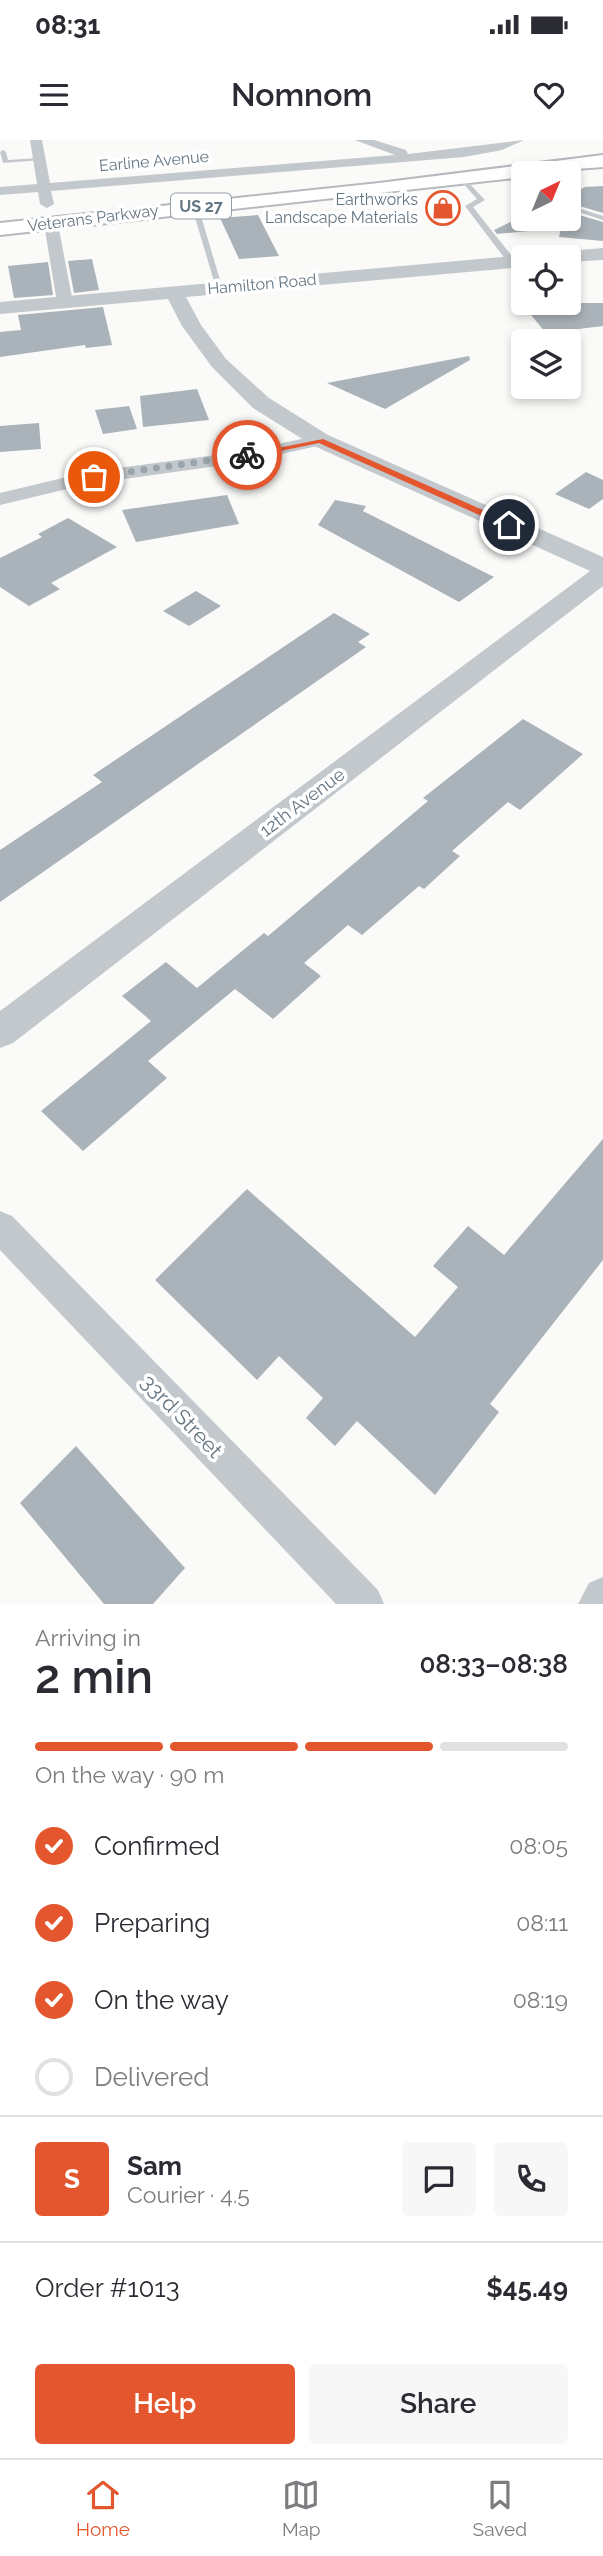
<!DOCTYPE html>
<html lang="en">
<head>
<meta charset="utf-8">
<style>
	body { margin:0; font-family:Raleway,sans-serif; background:#f7f7f7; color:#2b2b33; height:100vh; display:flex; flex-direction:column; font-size:26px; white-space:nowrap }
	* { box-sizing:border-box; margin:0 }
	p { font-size:23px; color:#7c7c81 }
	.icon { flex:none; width:38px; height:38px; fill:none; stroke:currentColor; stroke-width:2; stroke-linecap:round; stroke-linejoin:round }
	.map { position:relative; height:1464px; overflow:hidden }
	.panel { display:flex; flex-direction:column; background:#fff; flex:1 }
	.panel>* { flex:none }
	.needle { width:46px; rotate:43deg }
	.tools { position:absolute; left:511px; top:21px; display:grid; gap:14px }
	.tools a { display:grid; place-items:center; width:70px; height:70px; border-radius:7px; background:#fff; box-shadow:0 4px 10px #0003; font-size:35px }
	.pin { position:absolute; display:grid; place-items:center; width:60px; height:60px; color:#fff; margin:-30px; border:4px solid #fff; border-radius:50%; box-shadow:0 2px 7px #0007 }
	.courier { position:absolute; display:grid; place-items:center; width:70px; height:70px; margin:-35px; border:5px solid #e4572e; border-radius:50%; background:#fff; color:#222; box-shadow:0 2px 9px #0007 }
	.head em { font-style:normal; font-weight:600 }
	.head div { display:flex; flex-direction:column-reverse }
	.head { display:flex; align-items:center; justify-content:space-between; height:119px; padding:0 35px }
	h1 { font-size:46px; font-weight:600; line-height:52px }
	.bar { display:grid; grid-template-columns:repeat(4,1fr); gap:10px 7px; align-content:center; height:84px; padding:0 35px }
	.bar i { height:9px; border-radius:5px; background:#e1e1e2 }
	.bar .selected { background:#e4572e }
	.bar p { grid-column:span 4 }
	.line { display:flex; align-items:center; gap:18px; padding:0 35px; border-top:2px solid #e1e1e2 }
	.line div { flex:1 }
	.round { display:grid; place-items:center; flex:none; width:74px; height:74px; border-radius:7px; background:#f7f7f7 }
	ol { padding:0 35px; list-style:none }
	li { display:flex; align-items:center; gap:21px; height:77px }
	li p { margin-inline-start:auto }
	li .icon { padding:7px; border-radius:50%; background:#e4572e; color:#fff; stroke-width:4 }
	li:last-child { color:#7c7c81 }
	li i { width:38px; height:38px; border:4px solid #e1e1e2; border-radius:50% }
	.cta { display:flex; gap:14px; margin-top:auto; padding:14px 35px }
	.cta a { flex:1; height:80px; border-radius:7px; background:#e4572e; color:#fff; font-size:28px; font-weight:600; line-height:80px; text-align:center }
	.cta a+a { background:#f7f7f7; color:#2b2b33 }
	.status { display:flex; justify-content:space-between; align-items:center; height:49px; padding:0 35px; background:#fff; direction:ltr }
	.status svg { height:19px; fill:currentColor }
	header { display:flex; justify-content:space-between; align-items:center; height:91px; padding:0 35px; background:#fff; font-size:32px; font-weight:600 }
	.tab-bar { display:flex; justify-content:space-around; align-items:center; height:98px; border-top:2px solid #e1e1e2; background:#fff; font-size:19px; color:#7c7c81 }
	.tab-bar a { display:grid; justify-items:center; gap:4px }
	.tab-bar .selected { color:#e4572e }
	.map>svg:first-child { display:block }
	.building { fill:#aab3b9 }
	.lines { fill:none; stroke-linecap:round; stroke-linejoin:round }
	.primary-casing { stroke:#b5babe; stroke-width:4 }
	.service { fill:#c3c8cc; fill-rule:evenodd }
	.minor { fill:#c3c8cc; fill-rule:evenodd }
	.tertiary { fill:#c3c8cc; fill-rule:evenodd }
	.primary { fill:#fff; fill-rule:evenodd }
	.route { fill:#e4572e }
	.done { stroke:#99a4ac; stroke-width:7; stroke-dasharray:0 12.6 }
	.labels { text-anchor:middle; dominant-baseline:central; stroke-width:7; stroke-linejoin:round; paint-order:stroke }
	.far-street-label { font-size:16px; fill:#657683; stroke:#fff }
	.far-poi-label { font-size:16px; fill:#657683; stroke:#fff; text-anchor:end }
	.shield { fill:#fff; stroke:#939fa8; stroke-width:2 }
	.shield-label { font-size:16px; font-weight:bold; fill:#657683 }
	.street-label { font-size:18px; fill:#657683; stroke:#fff }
	.near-street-label { font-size:21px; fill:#657683; stroke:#fff }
</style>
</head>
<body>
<div class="status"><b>08:31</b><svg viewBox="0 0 49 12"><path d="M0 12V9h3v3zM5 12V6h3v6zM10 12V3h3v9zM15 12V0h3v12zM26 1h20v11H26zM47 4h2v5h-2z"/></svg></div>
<header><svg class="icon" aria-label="menu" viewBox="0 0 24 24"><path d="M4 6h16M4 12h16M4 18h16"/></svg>Nomnom<svg class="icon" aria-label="heart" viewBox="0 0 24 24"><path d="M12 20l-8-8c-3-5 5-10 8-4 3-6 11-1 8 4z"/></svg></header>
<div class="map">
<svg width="603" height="1464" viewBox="0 0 603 1464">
	<rect width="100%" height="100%" fill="#fafaf8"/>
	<g class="building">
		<path d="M 603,46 L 603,73 L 569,63 L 569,55 L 585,47 Z"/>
		<path d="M 569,72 L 603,82 L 603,101 L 559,97 L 561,88 L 497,94 L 494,90 L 523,76 L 523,79 L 569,79 Z"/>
		<path d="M 258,75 L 279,116 L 239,119 L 220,78 Z"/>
		<path d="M 92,119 L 99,150 L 74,153 L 68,121 Z"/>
		<path d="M 48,122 L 53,155 L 14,158 L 8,126 Z"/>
		<path d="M 521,163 L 603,163 L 603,186 L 546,193 Z"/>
		<path d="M 103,167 L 112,205 L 86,208 L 85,205 L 0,217 L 0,192 L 21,190 L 18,175 Z"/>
		<path d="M 469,216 L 470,220 L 385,269 L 327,243 Z"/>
		<path d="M 197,249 L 209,280 L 143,287 L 140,256 Z"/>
		<path d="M 129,266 L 137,289 L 103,294 L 95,270 Z"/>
		<path d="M 39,283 L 41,309 L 0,312 L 0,286 Z"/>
		<path d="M 586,332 L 603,340 L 603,359 L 589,369 L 555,354 Z"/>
		<path d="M 227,355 L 239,384 L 136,402 L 122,370 Z"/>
		<path d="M 335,360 L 366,366 L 363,371 L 494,437 L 459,462 L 318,385 Z"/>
		<path d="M 68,378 L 117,407 L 51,443 L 60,449 L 29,466 L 0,447 L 0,418 L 42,397 L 38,394 Z"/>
		<path d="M 196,451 L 221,466 L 189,486 L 163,471 Z"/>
		<path d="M 334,473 L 370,494 L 358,502 L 366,507 L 0,762 L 0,710 L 102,642 L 93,635 Z"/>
		<path d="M 523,579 L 583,614 L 520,670 L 508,662 L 452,711 L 460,716 L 424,749 L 419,746 L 362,795 L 348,785 L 304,823 L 321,836 L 273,879 L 235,849 L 148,921 L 167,938 L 83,1011 L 41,971 L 151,881 L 122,856 L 166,822 L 197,848 L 264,793 L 268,796 L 428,661 L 423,658 Z"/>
		<path d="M 603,999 L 603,1120 L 490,1264 L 499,1272 L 435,1355 L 357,1281 L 335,1306 L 306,1278 L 323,1258 L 279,1216 L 257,1240 L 155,1140 L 247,1049 L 415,1197 L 458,1147 L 433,1126 L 468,1086 L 504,1115 Z"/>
		<path d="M 76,1306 L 185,1428 L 153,1464 L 104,1464 L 20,1363 Z"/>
	</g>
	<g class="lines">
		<g class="primary-casing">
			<path id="primary" d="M 603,15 L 603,27 L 523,33 L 523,37 L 0,95 L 0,83 L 379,43 Z"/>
		</g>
		<g class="service">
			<path d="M 3,10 L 6,12 L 8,20 L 39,18 L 42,20 L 3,23 L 0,12 Z"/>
			<path d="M 460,38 L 464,38 L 485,60 L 473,67 L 515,120 L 515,124 L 509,124 L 465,66 L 477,59 L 460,40 Z"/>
			<path d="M 191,64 L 198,66 L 223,150 L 216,148 Z"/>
			<path d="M 569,65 L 603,76 L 603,80 L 569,69 Z"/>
		</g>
		<g class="minor">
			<path d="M 30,0 L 42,0 L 50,43 L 395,15 L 355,0 L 374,0 L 406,10 L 408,14 L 524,0 L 502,10 L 464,17 L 51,51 L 54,64 L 47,68 L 40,64 L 38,52 L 0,55 L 0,47 L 37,44 Z"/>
			<path d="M 51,80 L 58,84 L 73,163 L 65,168 L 57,163 L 44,84 Z"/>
			<path d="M 320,295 L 326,296 L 329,300 L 326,304 L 246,322 L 88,344 L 0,365 L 0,353 L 88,332 L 246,311 Z"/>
			<path d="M 0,1071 L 12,1076 L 378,1450 L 384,1464 L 336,1464 L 0,1110 Z"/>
			<path d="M 603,1437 L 603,1464 L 578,1464 L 589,1443 Z"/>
		</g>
		<g class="tertiary">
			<path d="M 603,108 L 603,120 L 569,122 L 569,117 L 558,117 L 567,111 Z"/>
			<path d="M 523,115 L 530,117 L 523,117 L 523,127 L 186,157 L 201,185 L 226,219 L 269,258 L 328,295 L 603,417 L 603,446 L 13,903 L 0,908 L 0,871 L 590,431 L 312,305 L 253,268 L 212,227 L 182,186 L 168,159 L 0,174 L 0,162 Z"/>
		</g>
		<use href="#primary" class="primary"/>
	</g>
	<path class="route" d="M 323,299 L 512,383 L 513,385 L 506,387 L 319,303 L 247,318 L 243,315 Z"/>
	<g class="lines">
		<path class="done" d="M 94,337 L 247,315"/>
	</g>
	<defs>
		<g id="shop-ring" transform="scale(1.75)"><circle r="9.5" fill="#fff" stroke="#e4572e" stroke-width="1.5"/><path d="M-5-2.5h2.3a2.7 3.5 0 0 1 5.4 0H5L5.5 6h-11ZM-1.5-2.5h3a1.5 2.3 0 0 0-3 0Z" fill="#e4572e"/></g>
	</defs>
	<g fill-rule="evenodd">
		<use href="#shop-ring" x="443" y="68"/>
	</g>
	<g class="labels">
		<g class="far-street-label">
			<text transform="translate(154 21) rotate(-5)">Earline Avenue</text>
			<text transform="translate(93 78) rotate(-7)">Veterans Parkway</text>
			<text transform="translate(262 144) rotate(-5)">Hamilton Road</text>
		</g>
		<g class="far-poi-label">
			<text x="418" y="59">Earthworks<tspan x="418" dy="18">Landscape Materials</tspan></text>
		</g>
		<rect class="shield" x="171" y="53.5" width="60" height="25" rx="5"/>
		<g class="shield-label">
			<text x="201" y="66">US 27</text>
		</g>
		<g class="street-label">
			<text transform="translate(302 662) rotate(-37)">12th Avenue</text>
		</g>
		<g class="near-street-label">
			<text transform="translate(182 1276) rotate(46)">33rd Street</text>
		</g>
	</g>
</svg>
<div class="tools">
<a><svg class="needle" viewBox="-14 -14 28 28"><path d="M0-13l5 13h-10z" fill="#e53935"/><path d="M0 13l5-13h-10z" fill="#7c7c81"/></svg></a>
<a><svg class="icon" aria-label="locate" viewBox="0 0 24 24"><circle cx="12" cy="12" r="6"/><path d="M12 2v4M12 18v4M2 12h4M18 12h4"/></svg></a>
<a><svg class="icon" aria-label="layers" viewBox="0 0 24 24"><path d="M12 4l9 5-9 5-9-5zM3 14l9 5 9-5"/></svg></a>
</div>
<div class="pin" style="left:94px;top:337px;background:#ea580c"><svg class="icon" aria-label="bag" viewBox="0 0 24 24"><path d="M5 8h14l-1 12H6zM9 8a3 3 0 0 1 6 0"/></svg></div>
<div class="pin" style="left:509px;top:385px;background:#1f2937"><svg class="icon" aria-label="home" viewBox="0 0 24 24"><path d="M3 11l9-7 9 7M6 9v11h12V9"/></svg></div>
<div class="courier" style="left:247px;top:315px"><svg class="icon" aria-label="bike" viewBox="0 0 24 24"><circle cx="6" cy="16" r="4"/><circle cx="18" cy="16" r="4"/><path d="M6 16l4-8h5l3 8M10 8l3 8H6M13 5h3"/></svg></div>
</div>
<section class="panel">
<div class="head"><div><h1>2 min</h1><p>Arriving in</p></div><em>08:33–08:38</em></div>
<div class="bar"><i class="selected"></i><i class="selected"></i><i class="selected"></i><i></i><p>On the way · 90 m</p></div>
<ol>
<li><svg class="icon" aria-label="check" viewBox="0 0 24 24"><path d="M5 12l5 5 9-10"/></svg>Confirmed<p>08:05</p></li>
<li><svg class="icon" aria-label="check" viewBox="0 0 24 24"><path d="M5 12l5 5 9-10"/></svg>Preparing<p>08:11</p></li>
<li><svg class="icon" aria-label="check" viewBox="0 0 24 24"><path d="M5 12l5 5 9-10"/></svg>On the way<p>08:19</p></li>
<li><i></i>Delivered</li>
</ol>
<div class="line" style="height:126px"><b class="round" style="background:#e4572e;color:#fff">S</b><div><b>Sam</b><p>Courier · 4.5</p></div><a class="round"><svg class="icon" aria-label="chat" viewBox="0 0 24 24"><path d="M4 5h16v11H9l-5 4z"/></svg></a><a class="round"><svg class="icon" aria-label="phone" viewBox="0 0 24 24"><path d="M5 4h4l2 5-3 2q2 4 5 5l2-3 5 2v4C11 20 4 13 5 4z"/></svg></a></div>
<div class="line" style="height:91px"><div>Order #1013</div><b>$45.49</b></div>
<div class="cta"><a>Help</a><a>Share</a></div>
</section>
<nav class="tab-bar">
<a class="selected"><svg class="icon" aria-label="home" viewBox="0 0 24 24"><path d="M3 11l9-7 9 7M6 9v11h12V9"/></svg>Home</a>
<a><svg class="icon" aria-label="map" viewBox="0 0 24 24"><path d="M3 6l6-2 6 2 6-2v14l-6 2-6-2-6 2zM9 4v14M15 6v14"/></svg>Map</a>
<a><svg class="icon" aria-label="saved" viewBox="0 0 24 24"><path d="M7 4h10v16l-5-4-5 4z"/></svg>Saved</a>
</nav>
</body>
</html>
